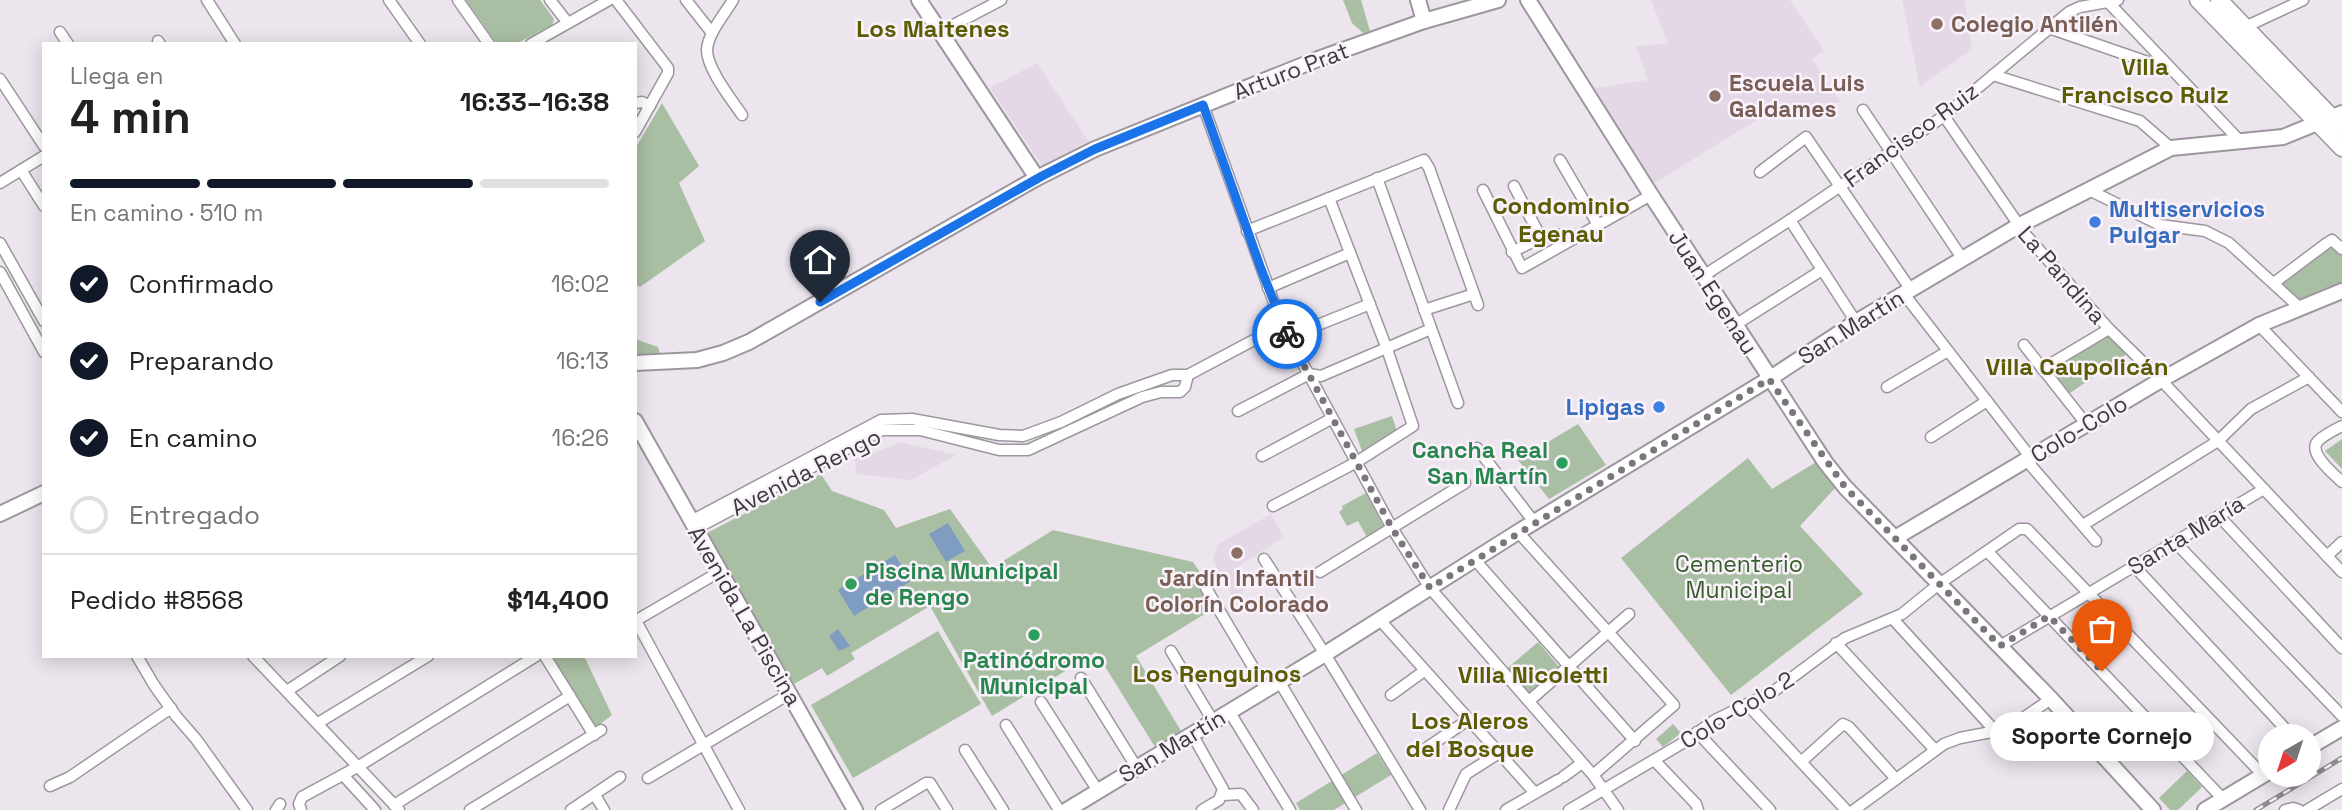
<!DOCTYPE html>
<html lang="es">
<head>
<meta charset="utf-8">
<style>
	body { margin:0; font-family:"Space Grotesk",sans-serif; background:#f6f6f6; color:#222; height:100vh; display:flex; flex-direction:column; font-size:26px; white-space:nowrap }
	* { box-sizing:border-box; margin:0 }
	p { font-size:23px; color:#767676 }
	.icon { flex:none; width:38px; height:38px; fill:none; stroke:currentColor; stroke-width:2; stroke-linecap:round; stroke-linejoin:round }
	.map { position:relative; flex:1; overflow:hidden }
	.panel { position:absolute; left:42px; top:42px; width:595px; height:616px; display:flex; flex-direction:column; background:#fff; border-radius:0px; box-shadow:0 4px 18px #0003 }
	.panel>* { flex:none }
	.needle { width:46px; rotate:219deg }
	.tools { position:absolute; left:2258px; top:724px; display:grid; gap:14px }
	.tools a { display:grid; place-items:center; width:63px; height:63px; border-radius:50%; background:#fff; box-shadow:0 4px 18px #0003; font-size:35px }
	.pin { position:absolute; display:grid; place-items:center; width:60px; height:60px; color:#fff; margin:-72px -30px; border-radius:50% 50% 50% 0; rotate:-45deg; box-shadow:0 0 7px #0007 }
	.pin .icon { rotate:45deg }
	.courier { position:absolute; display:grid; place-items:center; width:70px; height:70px; margin:-35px; border:5px solid #1a73e8; border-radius:50%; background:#fff; color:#222; box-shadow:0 2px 9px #0007 }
	.bubble { position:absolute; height:49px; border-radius:24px; background:#fff; box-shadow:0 4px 18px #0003; font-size:23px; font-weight:800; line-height:49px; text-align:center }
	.headline em { font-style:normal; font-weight:800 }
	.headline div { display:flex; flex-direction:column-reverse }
	.headline { display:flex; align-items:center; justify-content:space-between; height:119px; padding:0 28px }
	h1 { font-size:46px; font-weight:800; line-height:52px }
	.bar { display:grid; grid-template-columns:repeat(4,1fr); gap:10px 7px; align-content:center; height:84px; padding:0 28px }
	.bar i { height:9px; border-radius:5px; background:#e0e0e0 }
	.bar .current { background:#111827 }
	.bar p { grid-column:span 4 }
	.line { display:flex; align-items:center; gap:18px; padding:0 28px; border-top:2px solid #e0e0e0 }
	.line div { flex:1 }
	ol { padding:0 28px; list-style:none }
	li { display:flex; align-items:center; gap:21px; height:77px }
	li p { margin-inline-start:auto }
	li .icon { padding:7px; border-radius:50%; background:#111827; color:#fff; stroke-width:4 }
	li:last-child { color:#767676 }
	li i { width:38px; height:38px; border:4px solid #e0e0e0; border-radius:50% }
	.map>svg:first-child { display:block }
	.built { fill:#e4d8e7 }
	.green { fill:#a9bfa3 }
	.water { fill:#7f9dc1 }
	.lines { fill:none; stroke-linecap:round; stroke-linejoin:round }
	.street-casing { stroke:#9d969f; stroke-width:13 }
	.secondary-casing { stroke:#9d969f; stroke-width:18 }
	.primary-casing { stroke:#9d969f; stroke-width:19 }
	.street { stroke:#fff; stroke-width:10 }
	.secondary { stroke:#fff; stroke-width:14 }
	.primary { stroke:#fff; stroke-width:16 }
	.rail-casing { stroke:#8f8a90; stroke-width:5 }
	.rail { stroke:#faf2fb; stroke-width:2.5; stroke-dasharray:8; stroke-linecap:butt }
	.done { stroke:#7b767c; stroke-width:7; stroke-dasharray:0 12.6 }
	.route { stroke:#1a73e8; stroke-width:9 }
	.education-dot { fill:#8d6e63; stroke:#faf2fb; stroke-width:2.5 }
	.shop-dot { fill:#3f7fe0; stroke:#faf2fb; stroke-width:2.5 }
	.leisure-dot { fill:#2e9e5b; stroke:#faf2fb; stroke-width:2.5 }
	.labels { text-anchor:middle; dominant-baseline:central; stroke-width:5; stroke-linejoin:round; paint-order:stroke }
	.education-label { font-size:23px; font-weight:bold; fill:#785e54; stroke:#faf2fb; text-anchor:start }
	.street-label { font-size:23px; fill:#3e3b3f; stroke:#faf2fb }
	.shop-label { font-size:23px; font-weight:bold; fill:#366cbe; stroke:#faf2fb; text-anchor:start }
	.leisure-label { font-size:23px; font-weight:bold; fill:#27864d; stroke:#faf2fb; text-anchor:end }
	.park-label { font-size:23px; fill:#345d28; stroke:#faf2fb }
	.neighbourhood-label { font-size:24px; font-weight:bold; fill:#5a5d04; stroke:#faf2fb }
</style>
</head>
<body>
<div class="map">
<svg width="2342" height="810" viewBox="0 0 2342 810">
	<rect width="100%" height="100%" fill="#ece5ee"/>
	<g class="built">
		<path d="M 1651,0 L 1790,0 L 1824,51 L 1812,59 L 1840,102 L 1759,119 L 1651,185 L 1590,89 L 1648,80 L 1636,46 L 1668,44 Z"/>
		<path d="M 1902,0 L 1964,0 L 1972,49 L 1920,87 Z"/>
		<path d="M 1037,63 L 1089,142 L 1043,167 L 990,88 Z"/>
		<path d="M 900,443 L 904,443 L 956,455 L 911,480 L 856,474 L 855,459 Z"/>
		<path d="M 1271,514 L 1284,537 L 1233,570 L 1246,589 L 1233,598 L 1213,561 L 1217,545 Z"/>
	</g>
	<g class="green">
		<path d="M 466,0 L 540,0 L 554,19 L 552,25 L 516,44 L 497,44 Z"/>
		<path d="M 1343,0 L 1361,0 L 1370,31 L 1363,33 L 1352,23 Z"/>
		<path d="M 662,103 L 699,166 L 679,183 L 705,241 L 640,287 L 635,285 L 635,149 Z"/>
		<path d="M 2332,244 L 2342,253 L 2342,295 L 2302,307 L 2278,284 Z"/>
		<path d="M 2107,334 L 2127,354 L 2070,393 L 2050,370 Z"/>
		<path d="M 635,339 L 658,347 L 661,359 L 635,363 Z"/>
		<path d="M 1392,416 L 1399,437 L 1362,451 L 1354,429 Z"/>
		<path d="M 1578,424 L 1606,465 L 1549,499 L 1518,460 Z"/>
		<path d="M 2342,439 L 2342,469 L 2325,451 Z"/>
		<path d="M 1748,458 L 1772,489 L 1818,461 L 1837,486 L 1800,526 L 1863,594 L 1731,695 L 1621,558 Z"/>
		<path d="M 821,474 L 832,491 L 884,510 L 896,528 L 950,509 L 992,568 L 1053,530 L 1193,562 L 1221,604 L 1136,656 L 1181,731 L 1155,747 L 1096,652 L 992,716 L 930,606 L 851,653 L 855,659 L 827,676 L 822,668 L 794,684 L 707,533 Z"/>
		<path d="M 1366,493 L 1386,530 L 1369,541 L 1358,521 L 1347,526 L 1339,512 L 1343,509 L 1342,506 Z"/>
		<path d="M 938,631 L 981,704 L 853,778 L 811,705 Z"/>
		<path d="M 1538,642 L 1560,668 L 1527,697 L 1504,671 Z"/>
		<path d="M 547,656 L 584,656 L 612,715 L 595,728 Z"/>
		<path d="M 1673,724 L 1681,733 L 1663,747 L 1656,739 Z"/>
		<path d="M 1377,753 L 1391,775 L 1334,810 L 1300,810 L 1296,803 Z"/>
		<path d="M 2187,771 L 2202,787 L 2178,810 L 2170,810 L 2159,798 Z"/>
	</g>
	<g class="water">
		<path d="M 948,523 L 965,551 L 946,562 L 929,534 Z"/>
		<path d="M 895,555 L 911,581 L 854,616 L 838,590 Z"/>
		<path d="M 838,629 L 850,646 L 839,651 L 829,636 Z"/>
	</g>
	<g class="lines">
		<g class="street-casing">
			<g id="street">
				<path d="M 207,0 L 235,44"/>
				<path d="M 389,0 L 420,44"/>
				<path d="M 458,0 L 489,44"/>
				<path d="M 550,0 L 568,23"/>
				<path d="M 616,0 L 668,68 L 668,73 L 635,132"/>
				<path d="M 686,0 L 712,33"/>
				<path d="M 733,0 C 724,15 708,33 707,50 C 707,69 732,100 742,115"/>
				<path d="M 2108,2 L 2239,140"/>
				<path d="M 2245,27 L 2303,0"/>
				<path d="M 2049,28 L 2168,69"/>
				<path d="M 60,32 L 68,44"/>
				<path d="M 940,32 L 1001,0"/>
				<path d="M 158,41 L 160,44"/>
				<path d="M 531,44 L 609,0"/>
				<path d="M 1993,75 L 2140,121 L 2171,148"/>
				<path d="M 0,79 L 44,146"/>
				<path d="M 635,103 L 642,102 L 650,106"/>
				<path d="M 1203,105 L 1282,325 L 1392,528 L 1430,588 L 1593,775 L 1618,810"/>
				<path d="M 1863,110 L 1962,258"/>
				<path d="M 1944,116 L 2025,234 L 2109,329 L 2161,380 L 2342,572"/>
				<path d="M 1560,160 L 1598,225"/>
				<path d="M 21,170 L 44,206"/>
				<path d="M 1760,172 L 1806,137 L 1911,290"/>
				<path d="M 1377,178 L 1458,403"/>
				<path d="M 0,183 L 44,156"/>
				<path d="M 1514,186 L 1541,238"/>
				<path d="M 1483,190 L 1522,268 L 1651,195"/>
				<path d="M 2089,190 L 2160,225 L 2205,231 L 2229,243 L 2300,308"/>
				<path d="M 1790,220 L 1856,322"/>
				<path d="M 1247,231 L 1424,160 L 1429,168 L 1478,305"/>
				<path d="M 0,243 L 44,321"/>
				<path d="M 1512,252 C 1531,243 1554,228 1575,238"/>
				<path d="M 0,272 L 44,352"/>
				<path d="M 1703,276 L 1790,220 L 1944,116 L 2069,12 L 2080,7 L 2118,0"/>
				<path d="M 2275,282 L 2327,243 L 2332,240 L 2342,249"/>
				<path d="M 1268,288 L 1350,253"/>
				<path d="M 1904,294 L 2031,458"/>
				<path d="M 1424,310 L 1474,294"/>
				<path d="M 1735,325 L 1822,270"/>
				<path d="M 2259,325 L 2342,412"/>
				<path d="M 1288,337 L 1370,304"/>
				<path d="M 2024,345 L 2087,425"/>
				<path d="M 2042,369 L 2109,329"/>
				<path d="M 1887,387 L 1948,351"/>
				<path d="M 1238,411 L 1309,374 L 1321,376 L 1431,329"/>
				<path d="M 2342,426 C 2334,430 2324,435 2318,441 C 2307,453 2334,474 2342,482"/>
				<path d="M 1931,437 L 1987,401"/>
				<path d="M 1477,448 L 1534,522"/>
				<path d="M 1262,456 L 1331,419"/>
				<path d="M 2027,461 L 2096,541"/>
				<path d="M 1273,506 L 1355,463 L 1413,426 L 1387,349 L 1329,198"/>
				<path d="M 2219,516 L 2342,648"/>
				<path d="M 691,521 L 881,420 L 912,419 L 999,435 L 1023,436 L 1061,422 L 1118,394 L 1172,375 L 1188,375 L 1282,325"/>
				<path d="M 2083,525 L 2218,441 L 2251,409 L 2309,377"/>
				<path d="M 695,529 L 882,430 L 920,430 L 999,450 L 1028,450 L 1142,397 L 1161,392 L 1180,392 L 1185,387 L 1188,375"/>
				<path d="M 1518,532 L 1674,705 L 1593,775"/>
				<path d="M 2175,542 L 2342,716"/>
				<path d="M 1988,552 L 2223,799"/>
				<path d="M 2327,556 L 2342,542"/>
				<path d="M 1264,559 L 1325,654 L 1420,810"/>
				<path d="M 1475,560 L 1635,741"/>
				<path d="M 2134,566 L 2293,737"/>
				<path d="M 1320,572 L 1465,483"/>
				<path d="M 1206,588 L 1266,689"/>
				<path d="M 635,619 L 739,810"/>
				<path d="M 1379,619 L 1535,793"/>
				<path d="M 1893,619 L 1996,732"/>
				<path d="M 635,621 L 719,572"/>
				<path d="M 1836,643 L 1935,750"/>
				<path d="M 2000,646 L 2264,489"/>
				<path d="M 1171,651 L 1213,721"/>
				<path d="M 137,656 L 154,685 L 176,716 L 196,739 L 247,810"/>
				<path d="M 253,656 L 399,810"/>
				<path d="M 545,656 L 594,735"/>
				<path d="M 1081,678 L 1137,768"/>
				<path d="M 1279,681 L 1356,810"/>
				<path d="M 287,691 L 340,656"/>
				<path d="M 1391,695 L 1424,671"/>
				<path d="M 1529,701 L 1629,614"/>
				<path d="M 1041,702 L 1098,791"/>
				<path d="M 1747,704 L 1846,810"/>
				<path d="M 1229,711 L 1290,810"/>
				<path d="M 318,723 L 428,656"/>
				<path d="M 1006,725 L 1059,810"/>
				<path d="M 1697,732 L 1770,810"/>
				<path d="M 1192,734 L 1223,789 L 1219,800 L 1202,810"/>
				<path d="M 1428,747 L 1468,720"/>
				<path d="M 965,750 L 1003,810"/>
				<path d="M 1654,760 L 1696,804 L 1698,810"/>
				<path d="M 1801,762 L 1843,724 L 1849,727 L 1896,779"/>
				<path d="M 343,775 L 375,810"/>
				<path d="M 1563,777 L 1582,763"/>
				<path d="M 648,778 L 789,694"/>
				<path d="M 50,786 L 70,777 L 171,708"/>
				<path d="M 595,795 L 604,810"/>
				<path d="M 1222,795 L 1241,794 L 1253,810"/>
				<path d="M 394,805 L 570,696"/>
				<path d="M 276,810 L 280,804"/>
				<path d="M 301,810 L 299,804 L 302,797 L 359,766 L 536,656"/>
				<path d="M 470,810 L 601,730"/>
				<path d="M 571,810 L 620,777"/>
				<path d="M 881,810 L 926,783 L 930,783 L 947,810"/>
				<path d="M 1449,810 L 1466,774 L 1499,753"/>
				<path d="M 1506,810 L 1558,780"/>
				<path d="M 1569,810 L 1681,744 L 1715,720 L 1774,691 L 1845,638 L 1902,614 L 1939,584 L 2019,529 L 2027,529 L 2263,775"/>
				<path d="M 1854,810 L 1944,744 L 1960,738 L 2007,729 L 2051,699"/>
				<path d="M 2285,810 L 2293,808 L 2299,810"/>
				<path d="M 2307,810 L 2342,789"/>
			</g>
		</g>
		<g class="secondary-casing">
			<g id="secondary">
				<path d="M 919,0 L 1037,178"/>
				<path d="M 1418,0 L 1424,21"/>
				<path d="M 1528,0 L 1651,195 L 1825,462 L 1845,487 L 2051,699 L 2153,810"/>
				<path d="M 635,363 L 697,360 L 723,353 L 749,342 L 1037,178 L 1095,149 L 1318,59 L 1424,21 L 1498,0"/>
				<path d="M 635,421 L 855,810"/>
				<path d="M 0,514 L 44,493"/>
				<path d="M 1895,538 L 2161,380 L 2259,325 L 2342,291"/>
				<path d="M 2308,748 L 2342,728"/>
				<path d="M 1067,810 L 1325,654 L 1518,532 L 1769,379 L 1856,322 L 2018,226 L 2171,148 L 2283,137 L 2342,113"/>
				<path d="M 2205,810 L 2270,771"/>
			</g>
		</g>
		<g class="primary-casing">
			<g id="primary">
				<path d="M 2198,0 L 2342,148"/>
				<path d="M 2219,0 L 2342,128"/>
			</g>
		</g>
		<use href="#street" class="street"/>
		<use href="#secondary" class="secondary"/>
		<use href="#primary" class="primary"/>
		<g class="rail-casing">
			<path id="rail" d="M 2256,810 L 2342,758"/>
		</g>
		<use href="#rail" class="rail"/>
	</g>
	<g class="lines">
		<path class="done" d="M 1287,334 L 1392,528 L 1430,588 L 1769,379 L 1845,487 L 2000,646 L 2049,616 L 2102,671"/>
		<path class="route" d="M 820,302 L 1042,176 L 1095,149 L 1203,105 L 1261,269 L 1287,334"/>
	</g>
	<g class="education-dot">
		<circle cx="1937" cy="24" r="7"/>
		<circle cx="1715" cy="96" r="7"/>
		<circle cx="1237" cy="553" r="7"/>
	</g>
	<g class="shop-dot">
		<circle cx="2095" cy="222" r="7"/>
		<circle cx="1659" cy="407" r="7"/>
	</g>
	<g class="leisure-dot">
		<circle cx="1562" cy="463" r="7"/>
		<circle cx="851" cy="584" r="7"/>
		<circle cx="1034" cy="635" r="7"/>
	</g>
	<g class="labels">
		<g class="education-label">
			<text x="1951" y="24">Colegio Antilén</text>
			<text x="1729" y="83">Escuela Luis<tspan x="1729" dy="26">Galdames</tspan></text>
			<text x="1237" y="578" text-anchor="middle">Jardín Infantil<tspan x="1237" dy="26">Colorín Colorado</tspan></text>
		</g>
		<g class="street-label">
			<text transform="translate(1291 71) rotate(-21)">Arturo Prat</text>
			<text transform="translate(1911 135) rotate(-36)">Francisco Ruiz</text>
			<text transform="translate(2062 275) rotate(49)">La Pandina</text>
			<text transform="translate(1713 292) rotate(57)">Juan Egenau</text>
			<text transform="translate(1851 327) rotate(-32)">San Martín</text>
			<text transform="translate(2079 429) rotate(-31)">Colo-Colo</text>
			<text transform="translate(806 472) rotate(-27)">Avenida Rengo</text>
			<text transform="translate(2186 535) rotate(-31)">Santa María</text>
			<text transform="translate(745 616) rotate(60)">Avenida La Piscina</text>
			<text transform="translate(1737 710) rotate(-31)">Colo-Colo 2</text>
			<text transform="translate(1172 746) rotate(-31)">San Martín</text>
		</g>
		<g class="shop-label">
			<text x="2109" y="209">Multiservicios<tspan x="2109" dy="26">Pulgar</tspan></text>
			<text x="1645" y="407" text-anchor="end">Lipigas</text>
		</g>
		<g class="leisure-label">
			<text x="1548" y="450">Cancha Real<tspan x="1548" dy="26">San Martín</tspan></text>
			<text x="865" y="571" text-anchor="start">Piscina Municipal<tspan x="865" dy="26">de Rengo</tspan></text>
			<text x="1034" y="660" text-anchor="middle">Patinódromo<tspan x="1034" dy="26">Municipal</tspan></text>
		</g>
		<g class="park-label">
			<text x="1739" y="564">Cementerio<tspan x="1739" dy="26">Municipal</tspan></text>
		</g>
		<g class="neighbourhood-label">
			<text x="933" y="28">Los Maitenes</text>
			<text x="2145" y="66">Villa<tspan x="2145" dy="28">Francisco Ruiz</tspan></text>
			<text x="1561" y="205">Condominio<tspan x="1561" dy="28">Egenau</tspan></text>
			<text x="2077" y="366">Villa Caupolicán</text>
			<text x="1217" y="673">Los Renguinos</text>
			<text x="1533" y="674">Villa Nicoletti</text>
			<text x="1470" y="720">Los Aleros<tspan x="1470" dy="28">del Bosque</tspan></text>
		</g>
	</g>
</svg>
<div class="tools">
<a><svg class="needle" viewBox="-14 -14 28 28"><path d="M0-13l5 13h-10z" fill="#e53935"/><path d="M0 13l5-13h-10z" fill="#767676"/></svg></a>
</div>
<div class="pin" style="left:2102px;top:671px;background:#ea580c"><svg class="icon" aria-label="bag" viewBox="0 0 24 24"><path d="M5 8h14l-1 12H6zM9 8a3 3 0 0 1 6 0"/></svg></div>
<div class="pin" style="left:820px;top:302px;background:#1f2937"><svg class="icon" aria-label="home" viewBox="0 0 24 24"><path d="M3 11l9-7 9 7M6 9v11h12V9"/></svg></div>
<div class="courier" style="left:1287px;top:334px"><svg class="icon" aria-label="bike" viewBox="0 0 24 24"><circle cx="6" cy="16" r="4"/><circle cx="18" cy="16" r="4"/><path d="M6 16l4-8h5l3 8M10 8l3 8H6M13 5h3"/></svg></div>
<div class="bubble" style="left:1990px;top:712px;width:224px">Soporte Cornejo</div>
<section class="panel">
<div class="headline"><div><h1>4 min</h1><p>Llega en</p></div><em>16:33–16:38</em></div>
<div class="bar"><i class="current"></i><i class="current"></i><i class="current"></i><i></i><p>En camino · 510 m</p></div>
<ol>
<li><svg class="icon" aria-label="check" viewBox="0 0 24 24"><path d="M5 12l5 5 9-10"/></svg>Confirmado<p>16:02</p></li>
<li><svg class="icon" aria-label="check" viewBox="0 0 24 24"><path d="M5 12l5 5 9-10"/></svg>Preparando<p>16:13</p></li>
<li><svg class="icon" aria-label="check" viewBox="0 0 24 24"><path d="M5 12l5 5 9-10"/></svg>En camino<p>16:26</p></li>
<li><i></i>Entregado</li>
</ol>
<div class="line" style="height:91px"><div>Pedido #8568</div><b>$14,400</b></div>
</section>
</div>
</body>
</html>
